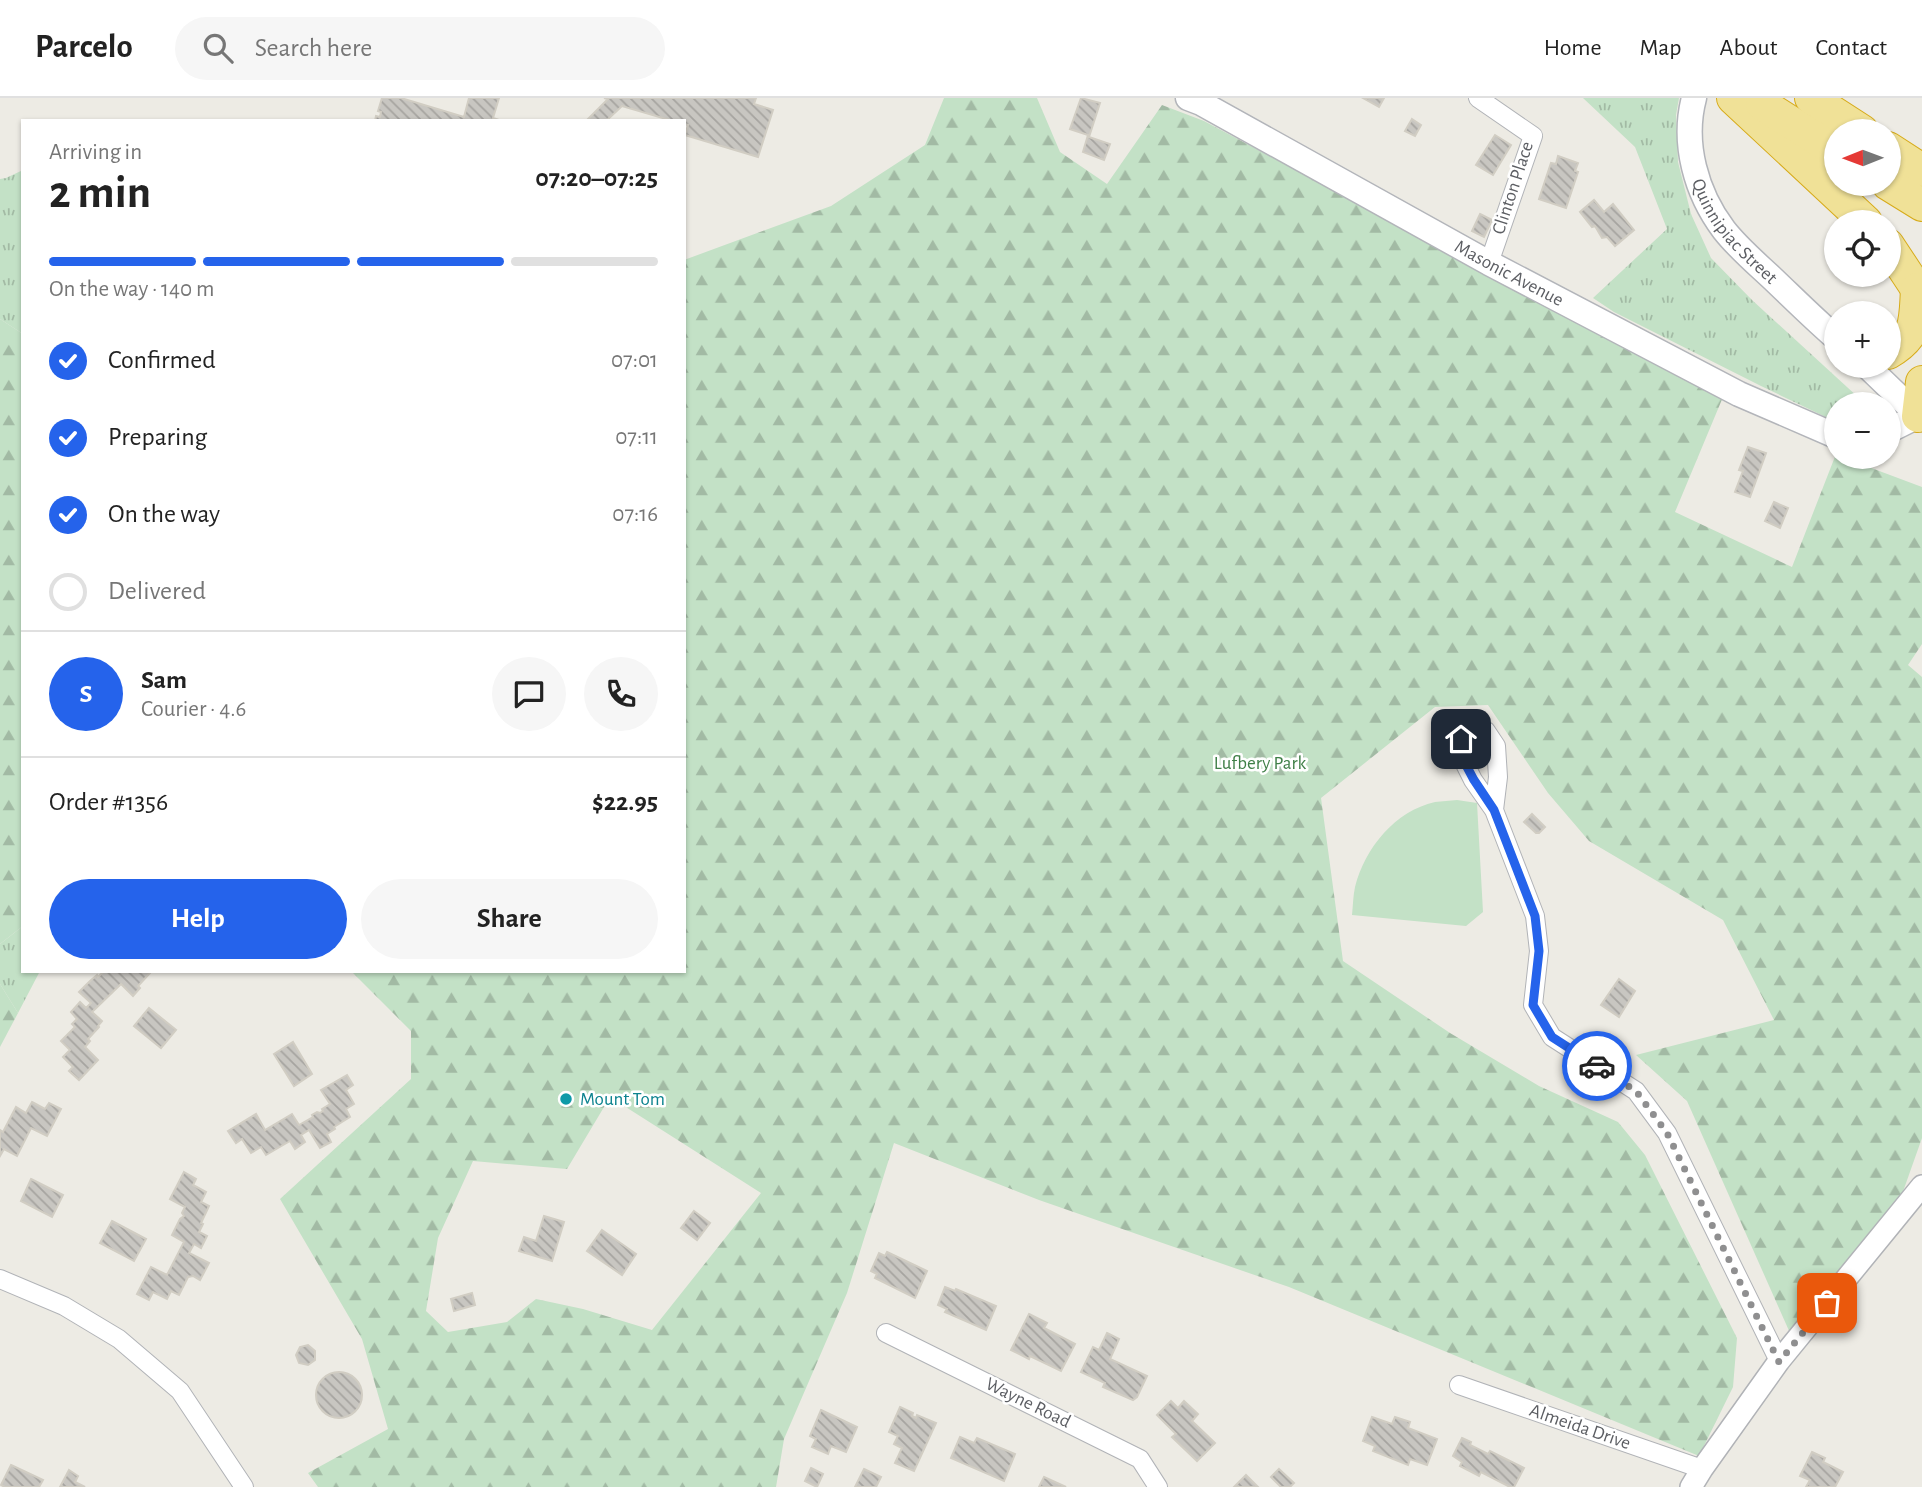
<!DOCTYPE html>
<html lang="en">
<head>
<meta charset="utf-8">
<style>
	body { margin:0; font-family:"Alegreya Sans",sans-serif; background:#f6f6f6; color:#222; height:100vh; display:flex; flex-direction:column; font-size:26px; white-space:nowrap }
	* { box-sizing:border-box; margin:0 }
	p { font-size:23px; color:#767676 }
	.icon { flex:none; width:38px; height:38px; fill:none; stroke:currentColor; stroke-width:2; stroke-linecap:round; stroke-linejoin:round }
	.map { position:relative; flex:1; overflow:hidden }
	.side { position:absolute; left:21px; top:21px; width:665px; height:854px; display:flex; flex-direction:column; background:#fff; border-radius:0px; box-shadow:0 2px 5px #0004 }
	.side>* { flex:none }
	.needle { width:46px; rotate:269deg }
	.controls { position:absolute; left:1824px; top:21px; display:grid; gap:14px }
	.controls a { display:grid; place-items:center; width:77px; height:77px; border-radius:50%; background:#fff; box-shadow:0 2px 5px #0004; font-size:35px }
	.pin { position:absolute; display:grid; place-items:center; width:60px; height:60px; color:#fff; margin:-30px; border-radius:14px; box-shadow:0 4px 10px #0006 }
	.courier { position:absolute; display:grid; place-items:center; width:70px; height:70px; margin:-35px; border:5px solid #2563eb; border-radius:50%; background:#fff; color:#222; box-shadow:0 2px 9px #0007 }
	.headline em { font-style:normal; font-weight:600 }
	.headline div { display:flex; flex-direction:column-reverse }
	.headline { display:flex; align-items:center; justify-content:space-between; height:119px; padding:0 28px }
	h1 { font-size:46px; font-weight:600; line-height:52px }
	.bar { display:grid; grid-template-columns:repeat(4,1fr); gap:10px 7px; align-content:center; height:84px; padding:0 28px }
	.bar i { height:9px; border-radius:5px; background:#e0e0e0 }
	.bar .on { background:#2563eb }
	.bar p { grid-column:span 4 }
	.line { display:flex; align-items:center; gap:18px; padding:0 28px; border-top:2px solid #e0e0e0 }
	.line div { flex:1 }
	.round { display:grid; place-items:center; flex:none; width:74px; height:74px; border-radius:37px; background:#f6f6f6 }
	ol { padding:0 28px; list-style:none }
	li { display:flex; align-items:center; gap:21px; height:77px }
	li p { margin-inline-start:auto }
	li .icon { padding:7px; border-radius:50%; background:#2563eb; color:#fff; stroke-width:4 }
	li:last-child { color:#767676 }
	li i { width:38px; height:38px; border:4px solid #e0e0e0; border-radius:50% }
	.button { display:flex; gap:14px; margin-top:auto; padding:14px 28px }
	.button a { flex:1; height:80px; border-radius:42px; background:#2563eb; color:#fff; font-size:28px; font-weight:600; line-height:80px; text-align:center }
	.button a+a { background:#f6f6f6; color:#222 }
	header { display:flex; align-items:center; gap:42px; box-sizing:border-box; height:98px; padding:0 35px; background:#fff; border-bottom:2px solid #e0e0e0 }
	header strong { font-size:33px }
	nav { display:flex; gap:38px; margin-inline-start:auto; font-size:24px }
	.search { width:490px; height:63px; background:#f6f6f6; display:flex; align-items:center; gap:18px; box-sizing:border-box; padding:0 24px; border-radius:38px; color:#767676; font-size:26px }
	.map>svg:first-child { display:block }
	.grass { fill:url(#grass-tufts) }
	.forest { fill:url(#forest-firs); fill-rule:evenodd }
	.pitch { fill:#c3e1c6 }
	.building { fill:url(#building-back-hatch); stroke:#d1cdc3; stroke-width:2 }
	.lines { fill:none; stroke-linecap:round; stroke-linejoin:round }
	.minor-casing { stroke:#b1b3b7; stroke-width:20 }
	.tertiary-casing { stroke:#b1b3b7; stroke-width:24 }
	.secondary-casing { stroke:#b3b5ba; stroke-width:27 }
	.motorway-casing { stroke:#d7ab1a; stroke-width:34 }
	.minor { stroke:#fff; stroke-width:18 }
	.tertiary { stroke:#fff; stroke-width:21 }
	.secondary { stroke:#fff; stroke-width:24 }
	.motorway { stroke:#f0e197; stroke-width:32 }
	.done { stroke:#8f8f90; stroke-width:7; stroke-dasharray:0 12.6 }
	.route { stroke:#2563eb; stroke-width:9 }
	.culture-dot { fill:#0f9aa8; stroke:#fff; stroke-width:2.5 }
	.labels { text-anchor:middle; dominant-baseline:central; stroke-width:5; stroke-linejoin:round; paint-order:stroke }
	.street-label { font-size:19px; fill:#5c5e63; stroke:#fff }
	.park-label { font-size:19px; fill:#3f7f47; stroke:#fff }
	.culture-label { font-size:19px; fill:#0d838f; stroke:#fff; text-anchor:start }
</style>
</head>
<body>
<header>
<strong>Parcelo</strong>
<div class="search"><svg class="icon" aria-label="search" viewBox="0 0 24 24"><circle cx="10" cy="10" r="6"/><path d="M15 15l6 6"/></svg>Search here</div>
<nav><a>Home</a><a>Map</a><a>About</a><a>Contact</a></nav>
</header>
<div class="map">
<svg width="1922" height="1389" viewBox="0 0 1922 1389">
	<defs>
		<pattern id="grass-tufts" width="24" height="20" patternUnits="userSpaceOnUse" patternTransform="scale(1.75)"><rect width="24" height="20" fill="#c3e1c6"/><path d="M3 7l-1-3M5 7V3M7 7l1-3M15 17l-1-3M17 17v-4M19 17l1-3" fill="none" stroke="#a2baa4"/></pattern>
		<pattern id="forest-firs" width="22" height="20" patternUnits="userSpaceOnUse" patternTransform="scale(1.75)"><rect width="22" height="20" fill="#c3e1c6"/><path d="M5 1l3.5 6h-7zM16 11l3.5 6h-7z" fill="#a2baa4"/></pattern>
		<pattern id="building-back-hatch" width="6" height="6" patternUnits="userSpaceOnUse" patternTransform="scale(1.75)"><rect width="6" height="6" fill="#c8c6c1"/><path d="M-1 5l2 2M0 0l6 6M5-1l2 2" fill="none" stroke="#a6a4a0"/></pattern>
	</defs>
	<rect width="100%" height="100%" fill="#edebe4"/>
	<g class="grass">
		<path d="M 1583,0 L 1679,0 L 1676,17 L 1678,64 L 1691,116 L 1711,160 L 1752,202 L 1859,300 L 1860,306 L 1836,306 L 1836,322 L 1832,322 L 1761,288 L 1614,214 L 1593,200 L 1667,131 L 1635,49 Z"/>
		<path d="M 23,72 L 23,236 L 0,221 L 0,81 L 6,80 Z"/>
		<path d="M 23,828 L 23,873 L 40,873 L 18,915 L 0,886 L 0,846 Z"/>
	</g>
	<g class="forest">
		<path d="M 944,0 L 1037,0 L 1060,54 L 1107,86 L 1162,7 L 1204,23 L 1723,299 L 1675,414 L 1792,469 L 1836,356 L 1836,359 L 1842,359 L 1922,389 L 1922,546 L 1908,567 L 1922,579 L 1922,1040 L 1900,1102 L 1790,1235 L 1687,1003 L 1636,957 L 1774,922 L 1723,822 L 1589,743 L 1548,695 L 1488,607 L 1435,609 L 1321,700 L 1343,863 L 1450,935 L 1539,988 L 1618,1024 L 1645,1057 L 1737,1240 L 1733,1289 L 1699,1358 L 1289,1189 L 1039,1102 L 894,1045 L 847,1195 L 784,1341 L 776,1389 L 318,1389 L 308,1375 L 388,1331 L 362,1241 L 280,1101 L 411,981 L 411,933 L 351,873 L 684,873 L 684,162 L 831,108 L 925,47 ZM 610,999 L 761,1095 L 652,1232 L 583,1211 L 536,1201 L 507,1224 L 448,1234 L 426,1213 L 438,1140 L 473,1063 L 567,1071 Z"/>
		<path d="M 0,221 L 23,236 L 23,828 L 0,846 Z"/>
		<path d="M 0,886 L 18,915 L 0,949 Z"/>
	</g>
	<path class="pitch" d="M 1457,702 L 1477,705 L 1483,814 L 1466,828 L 1352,817 C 1353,808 1353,798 1355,789 C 1365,750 1395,713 1435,704 C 1442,703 1450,703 1457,702 Z"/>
	<g class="building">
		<path d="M 382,0 L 401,0 L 464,19 L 469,0 L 499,0 L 493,20 L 502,23 L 375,23 L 376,18 L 380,19 L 381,14 L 378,13 Z"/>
		<path d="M 604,0 L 756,0 L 754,6 L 773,12 L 758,59 L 685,37 L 688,27 L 684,26 L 684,23 L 673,23 L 622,8 L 606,23 L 586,23 L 608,1 Z"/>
		<path d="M 1081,0 L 1100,5 L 1089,39 L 1110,46 L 1104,62 L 1083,54 L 1088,37 L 1070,31 Z"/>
		<path d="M 1363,0 L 1384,0 L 1379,9 Z"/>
		<path d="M 1412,21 L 1421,27 L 1415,38 L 1405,33 Z"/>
		<path d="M 1495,37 L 1511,47 L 1493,77 L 1476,67 Z"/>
		<path d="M 1558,58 L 1578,65 L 1575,73 L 1578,74 L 1566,110 L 1539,101 L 1551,65 L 1556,66 Z"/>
		<path d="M 1594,102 L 1604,114 L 1613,106 L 1634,132 L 1615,148 L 1607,139 L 1602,140 L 1595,128 L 1592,129 L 1580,114 Z"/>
		<path d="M 1480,116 L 1492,122 L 1484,139 L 1472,133 Z"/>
		<path d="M 1748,349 L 1766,355 L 1750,399 L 1735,394 L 1743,373 L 1739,372 Z"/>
		<path d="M 1774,404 L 1788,410 L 1780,430 L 1765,423 Z"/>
		<path d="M 1532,716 L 1545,729 L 1539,735 L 1536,735 L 1524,724 Z"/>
		<path d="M 104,873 L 148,873 L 150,875 L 138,888 L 140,890 L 133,898 L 121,886 L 92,914 L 102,923 L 98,928 L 99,929 L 88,941 L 90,943 L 85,949 L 98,962 L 79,982 L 69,973 L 73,969 L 63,959 L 70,952 L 61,943 L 75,929 L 72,926 L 77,921 L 71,914 L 80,904 L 86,910 L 91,905 L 79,894 L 90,883 L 97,877 L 98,879 Z"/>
		<path d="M 1619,881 L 1635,893 L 1619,919 L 1601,907 Z"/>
		<path d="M 149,910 L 176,932 L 161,950 L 134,928 Z"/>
		<path d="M 293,944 L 312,976 L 294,988 L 274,956 Z"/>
		<path d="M 347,977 L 353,987 L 346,992 L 354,1006 L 346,1011 L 350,1019 L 334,1029 L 335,1031 L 327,1036 L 331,1044 L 320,1050 L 309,1032 L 301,1037 L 305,1044 L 295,1051 L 290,1043 L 266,1057 L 261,1049 L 251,1055 L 242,1041 L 236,1045 L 228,1033 L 256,1016 L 265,1032 L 292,1016 L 299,1027 L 313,1019 L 312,1017 L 317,1014 L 320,1015 L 323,1013 L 322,1011 L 330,1006 L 321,992 Z"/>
		<path d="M 32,1004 L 45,1011 L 49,1005 L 61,1011 L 47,1038 L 31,1030 L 17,1058 L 4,1051 L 0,1058 L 0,1032 L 3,1034 L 16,1009 L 26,1015 Z"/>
		<path d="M 184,1074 L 196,1081 L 193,1087 L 206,1094 L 201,1104 L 209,1108 L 201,1125 L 203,1126 L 199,1134 L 207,1138 L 201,1150 L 194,1146 L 189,1155 L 209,1165 L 200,1182 L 193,1178 L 188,1179 L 179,1197 L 171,1193 L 167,1201 L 153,1194 L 149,1202 L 137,1196 L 151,1169 L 167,1177 L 184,1144 L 172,1137 L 180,1121 L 184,1118 L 182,1115 L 185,1109 L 170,1101 Z"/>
		<path d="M 31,1081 L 63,1097 L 52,1119 L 21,1103 Z"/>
		<path d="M 694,1113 L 710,1125 L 697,1142 L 681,1130 Z"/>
		<path d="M 544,1118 L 564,1124 L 552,1163 L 519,1153 L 524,1139 L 536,1143 Z"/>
		<path d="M 112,1123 L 146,1141 L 134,1163 L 100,1145 Z"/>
		<path d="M 602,1132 L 636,1156 L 622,1177 L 587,1153 Z"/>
		<path d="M 887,1154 L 927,1173 L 915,1200 L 875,1180 L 877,1176 L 871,1173 L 879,1155 L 885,1158 Z"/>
		<path d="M 945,1189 L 955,1193 L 956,1191 L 996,1208 L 986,1232 L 945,1214 L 947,1211 L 938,1207 Z"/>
		<path d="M 472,1195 L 475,1207 L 454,1213 L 451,1201 Z"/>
		<path d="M 1029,1216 L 1047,1225 L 1044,1230 L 1075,1246 L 1061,1273 L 1030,1258 L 1029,1261 L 1011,1252 Z"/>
		<path d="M 1107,1235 L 1119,1241 L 1110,1261 L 1147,1278 L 1137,1299 L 1133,1302 L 1103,1289 L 1105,1285 L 1081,1274 L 1093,1249 L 1099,1252 Z"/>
		<path d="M 308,1247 L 315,1253 L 315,1262 L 308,1267 L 299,1265 L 296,1257 L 300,1249 Z"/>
		<circle cx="339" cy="1297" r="23"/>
		<path d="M 1171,1303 L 1178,1310 L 1184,1303 L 1198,1316 L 1192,1323 L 1215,1345 L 1197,1363 L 1172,1339 L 1176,1336 L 1157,1317 Z"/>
		<path d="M 900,1309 L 913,1315 L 912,1318 L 916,1320 L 917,1317 L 936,1325 L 914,1373 L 895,1365 L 902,1350 L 894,1346 L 898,1338 L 889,1334 Z"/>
		<path d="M 821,1312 L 857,1329 L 846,1354 L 831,1348 L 828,1356 L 812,1349 L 816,1341 L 810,1338 Z"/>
		<path d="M 1372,1319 L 1392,1326 L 1395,1319 L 1410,1324 L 1408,1330 L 1437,1341 L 1427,1367 L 1410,1361 L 1408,1367 L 1373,1353 L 1375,1348 L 1363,1343 Z"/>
		<path d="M 960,1339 L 974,1345 L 977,1340 L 1015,1356 L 1004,1383 L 951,1360 Z"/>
		<path d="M 1462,1340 L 1471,1344 L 1470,1347 L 1488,1356 L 1490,1353 L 1524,1370 L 1514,1389 L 1510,1389 L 1481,1374 L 1479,1378 L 1460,1368 L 1462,1364 L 1453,1358 Z"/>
		<path d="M 1812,1354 L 1825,1360 L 1823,1364 L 1843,1374 L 1835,1389 L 1806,1389 L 1810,1382 L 1800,1378 Z"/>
		<path d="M 11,1367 L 43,1382 L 39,1389 L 5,1389 L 1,1387 Z"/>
		<path d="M 811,1370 L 823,1376 L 817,1389 L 805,1383 Z"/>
		<path d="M 864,1371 L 881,1379 L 876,1389 L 855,1389 Z"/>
		<path d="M 1279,1371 L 1294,1385 L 1290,1389 L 1281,1389 L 1271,1379 Z"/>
		<path d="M 69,1372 L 78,1378 L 75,1384 L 85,1389 L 60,1389 Z"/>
		<path d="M 1246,1377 L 1258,1389 L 1234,1389 Z"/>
		<path d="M 1044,1379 L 1066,1389 L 1039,1389 Z"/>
	</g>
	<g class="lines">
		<g class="minor-casing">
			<g id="minor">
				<path d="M 1478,0 L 1533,38 L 1489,165"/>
				<path d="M 1494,712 L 1498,679 L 1496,648 L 1486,633 L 1472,632 L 1461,641 L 1459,654 L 1473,682 L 1494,712 L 1535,818 L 1539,853 L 1533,907 L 1552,939 L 1636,993 L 1667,1035 L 1779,1263"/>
				<path d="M 0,1181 L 64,1208 L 119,1241 L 180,1293 L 244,1389"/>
				<path d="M 886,1235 L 1140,1361 L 1158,1389"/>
				<path d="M 1459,1287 L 1702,1371"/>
			</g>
		</g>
		<g class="tertiary-casing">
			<path id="tertiary" d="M 1691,1389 L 1702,1371 L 1779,1263 L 1922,1088"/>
		</g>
		<g class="secondary-casing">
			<g id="secondary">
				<path id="s1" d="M 1188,0 L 1201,5 L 1489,165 L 1739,296 L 1836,338"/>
				<path id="s2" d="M 1694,0 C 1682,45 1696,95 1724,132 C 1738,150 1756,165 1773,181 C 1794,201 1814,221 1836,240"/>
				<path d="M 1867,268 L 1922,321"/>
				<path d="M 1888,333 L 1918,318"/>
			</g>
		</g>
		<g class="motorway-casing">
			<g id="motorway">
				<path d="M 1733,0 L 1866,124"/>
				<path d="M 1811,0 L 1862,33"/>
				<path d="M 1762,6 L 1836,53"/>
				<path d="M 1888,50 L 1922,72"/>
				<path d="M 1888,86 L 1922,107"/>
				<path d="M 1888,147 L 1917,191 L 1922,209"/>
				<path d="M 1888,255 C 1918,238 1915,223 1917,191"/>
				<path d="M 1922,284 L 1918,318 L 1922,316"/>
			</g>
		</g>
		<use href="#minor" class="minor"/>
		<use href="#tertiary" class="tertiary"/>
		<use href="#secondary" class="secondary"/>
		<use href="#motorway" class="motorway"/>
	</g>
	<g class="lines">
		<path class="done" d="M 1597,968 L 1636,993 L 1667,1035 L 1779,1264 L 1827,1205"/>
		<path class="route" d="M 1461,641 L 1459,654 L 1474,682 L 1494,712 L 1535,818 L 1539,853 L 1533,907 L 1552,939 L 1597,968"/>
	</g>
	<circle class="culture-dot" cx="566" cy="1001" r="7"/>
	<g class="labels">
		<g class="street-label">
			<text transform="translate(1513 90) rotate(-72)">Clinton Place</text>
			<text stroke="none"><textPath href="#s2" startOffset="147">Quinnipiac Street</textPath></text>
			<text stroke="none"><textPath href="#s1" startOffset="366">Masonic Avenue</textPath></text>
			<text transform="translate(1028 1305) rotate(26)">Wayne Road</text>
			<text transform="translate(1580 1329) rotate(19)">Almeida Drive</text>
		</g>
		<g class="park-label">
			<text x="1260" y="665">Lufbery Park</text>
		</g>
		<g class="culture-label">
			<text x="580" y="1001">Mount Tom</text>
		</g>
	</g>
</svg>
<div class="controls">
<a><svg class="needle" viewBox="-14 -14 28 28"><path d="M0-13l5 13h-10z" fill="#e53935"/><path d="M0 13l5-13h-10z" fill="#767676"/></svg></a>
<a><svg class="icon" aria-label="locate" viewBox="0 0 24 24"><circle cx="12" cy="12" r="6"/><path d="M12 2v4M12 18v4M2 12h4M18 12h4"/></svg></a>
<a>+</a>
<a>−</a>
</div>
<div class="pin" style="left:1827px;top:1205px;background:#ea580c"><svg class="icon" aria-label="bag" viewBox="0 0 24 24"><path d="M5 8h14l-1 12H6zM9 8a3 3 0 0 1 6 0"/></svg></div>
<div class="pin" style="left:1461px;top:641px;background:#1f2937"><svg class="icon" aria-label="home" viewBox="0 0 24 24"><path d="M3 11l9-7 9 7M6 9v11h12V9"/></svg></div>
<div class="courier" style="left:1597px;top:968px"><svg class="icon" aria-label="car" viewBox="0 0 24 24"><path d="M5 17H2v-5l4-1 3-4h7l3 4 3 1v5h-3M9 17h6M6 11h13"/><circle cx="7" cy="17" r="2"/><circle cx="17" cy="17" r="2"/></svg></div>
<section class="side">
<div class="headline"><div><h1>2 min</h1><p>Arriving in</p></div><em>07:20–07:25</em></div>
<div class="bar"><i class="on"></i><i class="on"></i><i class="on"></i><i></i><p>On the way · 140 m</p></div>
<ol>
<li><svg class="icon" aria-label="check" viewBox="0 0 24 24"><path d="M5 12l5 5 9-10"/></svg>Confirmed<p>07:01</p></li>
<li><svg class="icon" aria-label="check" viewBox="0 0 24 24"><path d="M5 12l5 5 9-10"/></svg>Preparing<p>07:11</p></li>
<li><svg class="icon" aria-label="check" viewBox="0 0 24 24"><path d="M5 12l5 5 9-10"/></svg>On the way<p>07:16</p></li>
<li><i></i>Delivered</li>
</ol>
<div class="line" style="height:126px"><b class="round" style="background:#2563eb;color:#fff">S</b><div><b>Sam</b><p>Courier · 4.6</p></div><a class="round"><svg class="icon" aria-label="chat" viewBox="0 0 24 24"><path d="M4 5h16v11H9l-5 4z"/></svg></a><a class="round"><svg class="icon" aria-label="phone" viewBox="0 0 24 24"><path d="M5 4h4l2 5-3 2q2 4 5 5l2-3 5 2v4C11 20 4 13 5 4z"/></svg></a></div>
<div class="line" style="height:91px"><div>Order #1356</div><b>$22.95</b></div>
<div class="button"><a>Help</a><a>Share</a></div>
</section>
</div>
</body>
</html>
